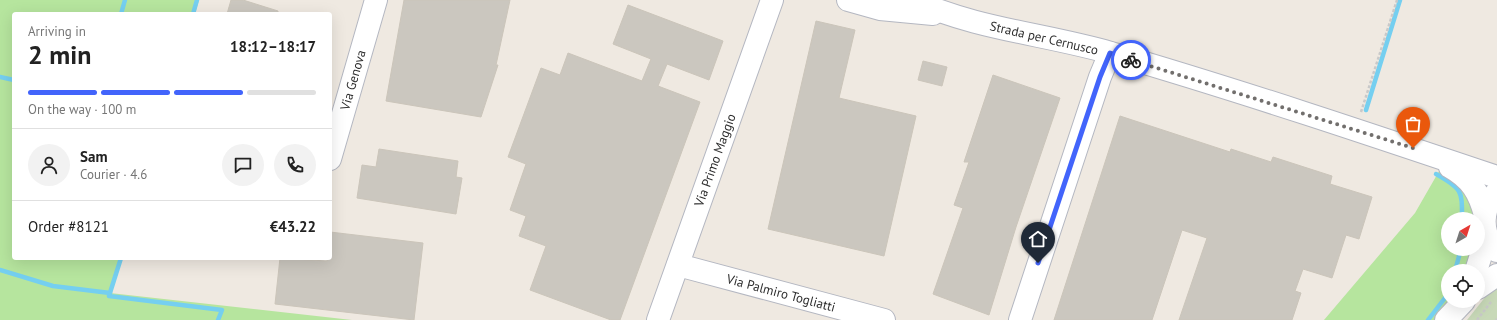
<!DOCTYPE html>
<html lang="en">
<head>
<meta charset="utf-8">
<style>
	body { margin:0; font-family:"PT Sans",sans-serif; background:#f2f2f2; color:#222; height:100vh; display:flex; flex-direction:column; font-size:15px; white-space:nowrap }
	* { box-sizing:border-box; margin:0 }
	p { font-size:13px; color:#767676 }
	.icon { flex:none; width:22px; height:22px; fill:none; stroke:currentColor; stroke-width:2; stroke-linecap:round; stroke-linejoin:round }
	.map { position:relative; flex:1; overflow:hidden }
	.details { position:absolute; left:12px; top:12px; width:320px; height:248px; display:flex; flex-direction:column; background:#fff; border-radius:4px; box-shadow:0 4px 16px #0002 }
	.details>* { flex:none }
	.needle { width:26px; rotate:39deg }
	.tools { position:absolute; left:1441px; top:212px; display:grid; gap:8px }
	.tools a { display:grid; place-items:center; width:44px; height:44px; border-radius:50%; background:#fff; box-shadow:0 4px 16px #0002; font-size:20px }
	.pin { position:absolute; display:grid; place-items:center; width:34px; height:34px; color:#fff; margin:-41px -17px; border-radius:50% 50% 50% 0; rotate:-45deg; box-shadow:0 0 4px #0007 }
	.pin .icon { rotate:45deg }
	.courier { position:absolute; display:grid; place-items:center; width:40px; height:40px; margin:-20px; border:3px solid #4264fb; border-radius:50%; background:#fff; color:#222; box-shadow:0 1px 5px #0007 }
	.head em { font-style:normal; font-weight:700 }
	.head div { display:flex; flex-direction:column-reverse }
	.head { display:flex; align-items:center; justify-content:space-between; height:68px; padding:0 16px }
	h1 { font-size:26px; font-weight:700; line-height:30px }
	.bar { display:grid; grid-template-columns:repeat(4,1fr); gap:6px 4px; align-content:center; height:48px; padding:0 16px }
	.bar i { height:5px; border-radius:3px; background:#e0e0e0 }
	.bar .on { background:#4264fb }
	.bar p { grid-column:span 4 }
	.line { display:flex; align-items:center; gap:10px; padding:0 16px; border-top:1px solid #e0e0e0 }
	.line div { flex:1 }
	.round { display:grid; place-items:center; flex:none; width:42px; height:42px; border-radius:21px; background:#f2f2f2 }
	.map>svg:first-child { display:block }
	.green { fill:#b6e59e }
	.cemetery { fill:#c8d9b8 }
	.lines { fill:none; stroke-linecap:round; stroke-linejoin:round }
	.stream { stroke:#75cff0; stroke-width:4.5 }
	.building { fill:#cbc7bf; stroke:#cbc5ba }
	.minor-casing { stroke:#b4b7c1; stroke-width:24 }
	.path { stroke:#c9c9c9; stroke-width:2.5; stroke-dasharray:3 2; stroke-linecap:butt }
	.minor { stroke:#fff; stroke-width:22 }
	.done { stroke:#726f6d; stroke-width:4; stroke-dasharray:0 7.2 }
	.route { stroke:#4264fb; stroke-width:5 }
	.labels { text-anchor:middle; dominant-baseline:central; stroke-width:4; stroke-linejoin:round; paint-order:stroke }
	.street-label { font-size:13px; fill:#2e2e2e; stroke:#fff }
</style>
</head>
<body>
<div class="map">
<svg width="1497" height="320" viewBox="0 0 1497 320">
	<rect width="100%" height="100%" fill="#efe9e1"/>
	<g class="green">
		<path d="M 0,0 L 199,0 L 195,14 L 14,14 L 14,258 L 121,258 L 110,293 L 352,320 L 0,320 Z"/>
		<path d="M 1442,166 L 1459,178 L 1477,219 L 1448,219 L 1448,249 L 1477,249 L 1470,271 L 1448,271 L 1448,301 L 1449,301 L 1435,320 L 1324,320 L 1415,213 Z"/>
	</g>
	<path class="cemetery" d="M 1494,286 L 1497,289 L 1497,320 L 1467,320 Z"/>
	<g class="lines">
		<g class="stream">
			<path d="M 121,14 L 125,0"/>
			<path d="M 193,14 L 197,0"/>
			<path d="M 0,77 L 14,80"/>
			<path d="M 1366,110 L 1400,0"/>
			<path d="M 1436,174 C 1463,189 1462,191 1462,219"/>
			<path d="M 121,258 L 109,296 L 222,310 L 218,320"/>
			<path d="M 0,270 L 53,286 L 110,293"/>
			<path d="M 1455,271 L 1461,249"/>
			<path d="M 1428,320 L 1448,294"/>
		</g>
	</g>
	<g class="building">
		<path d="M 231,0 L 243,0 L 278,11 L 278,14 L 227,14 Z"/>
		<path d="M 404,0 L 510,0 L 496,65 L 498,65 L 481,117 L 386,101 Z"/>
		<path d="M 628,5 L 723,41 L 709,80 L 667,64 L 658,86 L 700,102 L 620,320 L 611,320 L 530,290 L 546,246 L 519,236 L 526,216 L 510,210 L 526,164 L 508,157 L 541,68 L 560,75 L 568,53 L 642,81 L 651,59 L 613,44 Z"/>
		<path d="M 816,21 L 855,30 L 839,98 L 916,116 L 884,256 L 768,229 Z"/>
		<path d="M 923,61 L 947,67 L 942,86 L 918,80 Z"/>
		<path d="M 993,75 L 1060,98 L 1016,227 L 989,315 L 933,294 L 963,208 L 954,205 L 969,162 L 964,162 Z"/>
		<path d="M 1120,116 L 1230,152 L 1231,149 L 1271,162 L 1273,157 L 1332,176 L 1330,184 L 1372,197 L 1359,239 L 1346,235 L 1332,278 L 1303,269 L 1295,291 L 1301,293 L 1292,320 L 1179,320 L 1207,238 L 1182,230 L 1152,320 L 1054,320 Z"/>
		<path d="M 379,149 L 458,161 L 456,177 L 462,178 L 456,214 L 357,198 L 362,165 L 376,167 Z"/>
		<path d="M 330,232 L 423,243 L 414,320 L 275,304 L 280,258 L 327,261 L 327,258 L 330,258 Z"/>
	</g>
	<g class="lines">
		<g class="minor-casing">
			<g id="minor">
				<path d="M 848,0 L 880,9 L 933,14"/>
				<path d="M 913,0 C 976,29 1045,34 1111,53 C 1241,91 1369,134 1497,177"/>
				<path d="M 330,159 L 376,0"/>
				<path d="M 1450,167 C 1471,179 1479,192 1485,215"/>
				<path d="M 1497,192 C 1480,209 1481,235 1497,251"/>
				<path d="M 678,265 L 884,320"/>
				<path d="M 1476,271 L 1487,236"/>
				<path d="M 1478,288 L 1497,275"/>
				<path d="M 658,320 L 772,0"/>
				<path d="M 1020,320 L 1100,77 L 1110,53"/>
				<path d="M 1446,320 L 1464,301"/>
			</g>
		</g>
		<g class="path">
			<path d="M 1361,112 L 1397,0"/>
			<path d="M 1477,320 L 1491,302"/>
			<path d="M 1496,320 L 1497,319"/>
		</g>
		<use href="#minor" class="minor"/>
	</g>
	<g class="lines">
		<path class="done" d="M 1131,60 L 1413,148"/>
		<path class="route" d="M 1038,263 L 1100,77 L 1110,53 L 1131,60"/>
	</g>
	<g class="labels">
		<g class="street-label">
			<text transform="translate(1044 38) rotate(13)">Strada per Cernusco</text>
			<text transform="translate(353 80) rotate(-74)">Via Genova</text>
			<text transform="translate(715 160) rotate(-70)">Via Primo Maggio</text>
			<text transform="translate(781 293) rotate(15)">Via Palmiro Togliatti</text>
		</g>
	</g>
</svg>
<div class="tools">
<a><svg class="needle" viewBox="-14 -14 28 28"><path d="M0-13l5 13h-10z" fill="#e53935"/><path d="M0 13l5-13h-10z" fill="#767676"/></svg></a>
<a><svg class="icon" aria-label="locate" viewBox="0 0 24 24"><circle cx="12" cy="12" r="6"/><path d="M12 2v4M12 18v4M2 12h4M18 12h4"/></svg></a>
</div>
<div class="pin" style="left:1413px;top:148px;background:#ea580c"><svg class="icon" aria-label="bag" viewBox="0 0 24 24"><path d="M5 8h14l-1 12H6zM9 8a3 3 0 0 1 6 0"/></svg></div>
<div class="pin" style="left:1038px;top:263px;background:#1f2937"><svg class="icon" aria-label="home" viewBox="0 0 24 24"><path d="M3 11l9-7 9 7M6 9v11h12V9"/></svg></div>
<div class="courier" style="left:1131px;top:60px"><svg class="icon" aria-label="bike" viewBox="0 0 24 24"><circle cx="6" cy="16" r="4"/><circle cx="18" cy="16" r="4"/><path d="M6 16l4-8h5l3 8M10 8l3 8H6M13 5h3"/></svg></div>
<section class="details">
<div class="head"><div><h1>2 min</h1><p>Arriving in</p></div><em>18:12–18:17</em></div>
<div class="bar"><i class="on"></i><i class="on"></i><i class="on"></i><i></i><p>On the way · 100 m</p></div>
<div class="line" style="height:72px"><a class="round"><svg class="icon" aria-label="person" viewBox="0 0 24 24"><circle cx="12" cy="8" r="4"/><path d="M4 21q1-7 8-7t8 7"/></svg></a><div><b>Sam</b><p>Courier · 4.6</p></div><a class="round"><svg class="icon" aria-label="chat" viewBox="0 0 24 24"><path d="M4 5h16v11H9l-5 4z"/></svg></a><a class="round"><svg class="icon" aria-label="phone" viewBox="0 0 24 24"><path d="M5 4h4l2 5-3 2q2 4 5 5l2-3 5 2v4C11 20 4 13 5 4z"/></svg></a></div>
<div class="line" style="height:52px"><div>Order #8121</div><b>€43.22</b></div>
</section>
</div>
</body>
</html>
